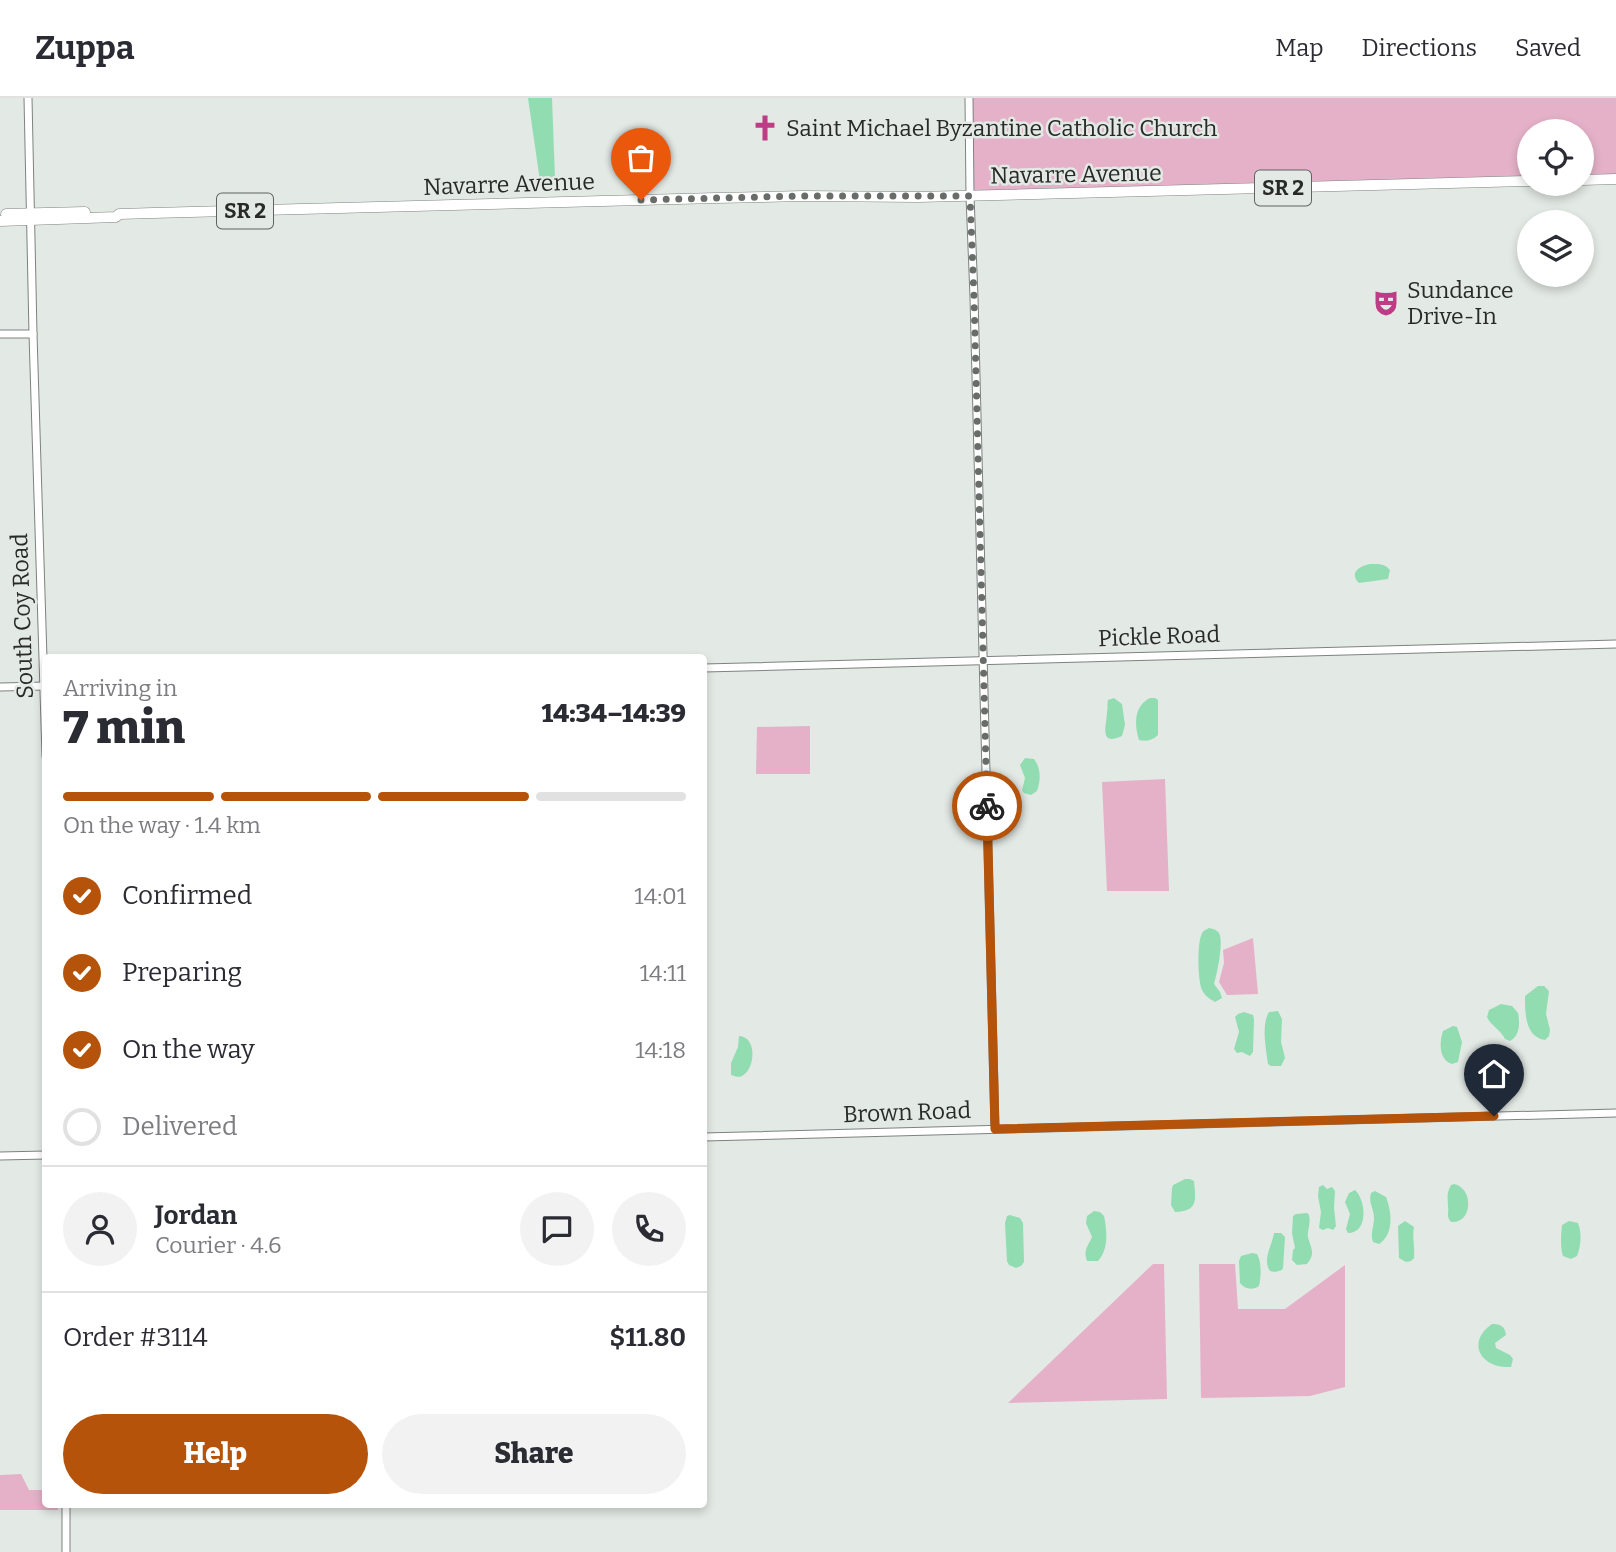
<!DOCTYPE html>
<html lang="en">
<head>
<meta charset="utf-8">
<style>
	body { margin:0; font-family:Bitter,serif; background:#f2f2f3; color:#2b2b33; height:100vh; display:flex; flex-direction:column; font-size:26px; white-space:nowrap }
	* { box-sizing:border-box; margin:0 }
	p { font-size:23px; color:#7c7c81 }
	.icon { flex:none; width:38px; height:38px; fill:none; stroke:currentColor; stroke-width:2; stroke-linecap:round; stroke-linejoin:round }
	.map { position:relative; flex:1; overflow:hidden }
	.side { position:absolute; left:42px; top:556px; width:665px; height:854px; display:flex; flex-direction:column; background:#fff; border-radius:7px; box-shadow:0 4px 10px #0003 }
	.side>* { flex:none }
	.tools { position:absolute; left:1517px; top:21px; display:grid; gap:14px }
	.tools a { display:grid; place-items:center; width:77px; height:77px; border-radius:50%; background:#fff; box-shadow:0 4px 10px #0003; font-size:35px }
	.pin { position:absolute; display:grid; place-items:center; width:60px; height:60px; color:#fff; margin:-72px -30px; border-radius:50% 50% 50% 0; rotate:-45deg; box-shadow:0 0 7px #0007 }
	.pin .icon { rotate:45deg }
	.courier { position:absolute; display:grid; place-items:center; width:70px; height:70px; margin:-35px; border:5px solid #b45309; border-radius:50%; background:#fff; color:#222; box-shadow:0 2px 9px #0007 }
	.summary em { font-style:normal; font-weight:800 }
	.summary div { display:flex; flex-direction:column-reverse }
	.summary { display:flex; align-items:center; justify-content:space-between; height:119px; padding:0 21px }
	h1 { font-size:46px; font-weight:800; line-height:52px }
	.bar { display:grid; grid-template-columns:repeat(4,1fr); gap:10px 7px; align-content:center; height:84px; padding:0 21px }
	.bar i { height:9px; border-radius:5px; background:#e1e1e2 }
	.bar .active { background:#b45309 }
	.bar p { grid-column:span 4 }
	.line { display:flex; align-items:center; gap:18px; padding:0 21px; border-top:2px solid #e1e1e2 }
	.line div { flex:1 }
	.round { display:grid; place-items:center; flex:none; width:74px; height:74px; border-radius:37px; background:#f2f2f3 }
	ol { padding:0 21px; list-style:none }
	li { display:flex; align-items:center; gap:21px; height:77px }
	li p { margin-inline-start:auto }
	li .icon { padding:7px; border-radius:50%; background:#b45309; color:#fff; stroke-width:4 }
	li:last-child { color:#7c7c81 }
	li i { width:38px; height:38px; border:4px solid #e1e1e2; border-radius:50% }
	.cta { display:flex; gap:14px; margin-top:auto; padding:14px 21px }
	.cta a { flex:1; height:80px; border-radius:42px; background:#b45309; color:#fff; font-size:28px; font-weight:800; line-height:80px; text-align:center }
	.cta a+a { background:#f2f2f3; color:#2b2b33 }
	header { display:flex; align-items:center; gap:42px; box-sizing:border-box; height:98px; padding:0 35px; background:#fff; border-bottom:2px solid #e1e1e2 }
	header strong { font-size:33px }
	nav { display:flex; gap:38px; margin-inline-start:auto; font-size:24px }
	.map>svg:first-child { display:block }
	.green { fill:#e4b1c8 }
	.water { fill:#91ddb1 }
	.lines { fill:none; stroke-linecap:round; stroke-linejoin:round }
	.secondary-casing { stroke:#7d827f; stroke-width:9 }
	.highway-casing { stroke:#7d827f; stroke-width:11 }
	.secondary { stroke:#fff; stroke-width:7 }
	.highway { stroke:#fff; stroke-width:10 }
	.done { stroke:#696d6a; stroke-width:7; stroke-dasharray:0 12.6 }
	.route { stroke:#b45309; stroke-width:9 }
	.labels { text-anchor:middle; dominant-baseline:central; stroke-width:5; stroke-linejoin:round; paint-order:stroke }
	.shield { fill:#e3e9e5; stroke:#5f6361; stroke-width:2 }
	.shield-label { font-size:21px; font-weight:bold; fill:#272a28 }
	.poi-label { font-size:23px; fill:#272a28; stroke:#e3e9e5; text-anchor:start }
	.street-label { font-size:23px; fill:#272a28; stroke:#e3e9e5 }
</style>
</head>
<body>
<header>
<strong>Zuppa</strong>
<nav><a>Map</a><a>Directions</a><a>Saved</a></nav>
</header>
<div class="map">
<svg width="1616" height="1454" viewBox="0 0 1616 1454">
	<rect width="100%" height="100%" fill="#e3e9e5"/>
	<g class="green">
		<path d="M 969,0 L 1616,0 L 1616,81 L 1582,82 L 1582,33 L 1530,33 L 1529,83 L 970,98 Z"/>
		<path d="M 810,628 L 810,676 L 756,676 L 757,629 Z"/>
		<path d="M 1165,681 L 1169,793 L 1107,793 L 1102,684 Z"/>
		<path d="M 1253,840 L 1258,896 L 1227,897 L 1219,884 L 1224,865 L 1223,852 Z"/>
		<path d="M 1153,1166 L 1164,1166 L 1167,1301 L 1008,1305 Z"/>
		<path d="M 1199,1166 L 1235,1166 L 1238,1211 L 1285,1211 L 1345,1167 L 1345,1289 L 1310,1298 L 1201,1300 Z"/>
		<path d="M 21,1376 L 29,1392 L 45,1392 L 46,1407 L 58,1407 L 58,1412 L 0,1412 L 0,1377 Z"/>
	</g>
	<g class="water">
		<path d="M 528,0 L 552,0 L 555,81 C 552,87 549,88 542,87 L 540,83 Z"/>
		<path d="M 1370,466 C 1378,466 1384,465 1390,472 L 1388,481 L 1359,485 C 1349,475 1359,468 1370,466 Z"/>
		<path d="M 1114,600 L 1122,606 L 1125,627 L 1122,638 C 1098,649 1107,626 1107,614 C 1108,610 1107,606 1108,602 Z"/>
		<path d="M 1150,600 L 1155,600 L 1158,602 L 1158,637 C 1153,642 1146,644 1139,642 C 1134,626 1134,608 1150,600 Z"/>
		<path d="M 1025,660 L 1034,661 C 1041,670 1041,682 1037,693 L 1031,697 L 1024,695 L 1022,692 L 1025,680 L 1020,667 Z"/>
		<path d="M 1209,830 C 1213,831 1216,831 1219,835 C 1224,844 1217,876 1214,886 L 1220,894 L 1222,900 L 1215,904 C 1210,901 1205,898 1202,892 C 1198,883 1197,848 1201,838 C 1203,832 1204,833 1209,830 Z"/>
		<path d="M 1538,888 L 1544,888 L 1549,893 L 1546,916 L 1550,932 L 1549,938 L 1545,942 C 1525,939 1525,915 1525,898 Z"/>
		<path d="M 1501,906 L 1512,908 L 1518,915 C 1520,925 1520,938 1510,943 L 1505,941 C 1501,932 1491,928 1487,919 L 1489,912 Z"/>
		<path d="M 1278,913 L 1282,921 L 1281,944 L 1285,960 L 1281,968 L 1271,968 L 1268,966 C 1266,951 1261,927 1269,914 Z"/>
		<path d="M 1244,914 L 1253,917 L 1254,921 L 1253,954 L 1250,958 L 1242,954 L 1237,955 L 1234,951 L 1239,934 L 1235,919 L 1238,916 Z"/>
		<path d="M 1453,928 L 1457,929 L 1462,944 L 1458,964 L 1452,966 C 1439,962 1439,945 1443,933 Z"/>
		<path d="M 739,938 C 758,939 755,972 742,978 C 738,980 735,978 731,977 L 731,965 L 738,949 Z"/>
		<path d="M 1185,1081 L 1190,1081 L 1194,1083 C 1196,1103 1198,1113 1175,1114 L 1171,1107 L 1172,1090 L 1173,1087 Z"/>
		<path d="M 1454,1086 C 1474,1090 1473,1126 1451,1124 C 1446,1118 1449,1116 1448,1109 C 1448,1100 1446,1096 1451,1087 Z"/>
		<path d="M 1323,1087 L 1327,1091 L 1332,1089 L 1335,1093 L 1334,1110 L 1336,1128 L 1333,1132 L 1328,1130 L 1323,1132 L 1319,1130 L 1321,1114 L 1318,1098 L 1319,1089 Z"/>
		<path d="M 1355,1092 C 1366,1102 1369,1135 1348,1135 L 1346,1131 L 1350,1116 L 1345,1104 L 1349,1095 Z"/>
		<path d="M 1375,1093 L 1386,1099 C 1392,1114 1394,1137 1379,1146 L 1373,1144 C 1370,1135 1374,1129 1374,1120 C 1374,1110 1368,1105 1371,1095 Z"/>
		<path d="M 1094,1113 L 1100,1114 L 1104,1118 C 1107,1133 1109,1151 1098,1163 L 1087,1163 C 1083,1152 1088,1148 1092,1139 L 1086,1125 L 1087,1118 Z"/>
		<path d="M 1307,1115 L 1309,1117 C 1311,1127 1307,1133 1308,1139 C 1311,1151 1316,1155 1307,1166 L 1297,1167 L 1292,1162 L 1293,1152 L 1295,1150 L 1292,1135 L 1293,1118 L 1296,1116 Z"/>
		<path d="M 1010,1117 L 1020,1120 L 1023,1125 L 1024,1164 L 1021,1168 L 1016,1170 L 1009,1167 L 1007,1163 L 1005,1125 L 1007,1118 Z"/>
		<path d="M 1405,1123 L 1414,1129 C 1412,1138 1415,1149 1414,1160 L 1411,1163 L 1406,1164 L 1399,1160 L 1398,1128 Z"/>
		<path d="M 1569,1123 L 1578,1125 C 1582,1135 1581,1148 1577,1158 L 1571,1161 L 1563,1158 C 1560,1149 1561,1136 1562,1127 Z"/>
		<path d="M 1274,1135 L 1281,1135 L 1285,1139 L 1283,1170 L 1282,1172 L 1275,1174 L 1270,1173 C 1262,1161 1272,1148 1274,1135 Z"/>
		<path d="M 1252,1155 L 1257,1156 C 1262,1165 1261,1179 1259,1188 C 1253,1192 1245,1192 1240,1185 L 1239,1163 L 1241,1158 Z"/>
		<path d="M 1492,1226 C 1500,1226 1505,1228 1506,1237 L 1495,1245 L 1496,1250 L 1510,1257 L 1513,1261 L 1511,1269 C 1482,1271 1465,1245 1492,1226 Z"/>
	</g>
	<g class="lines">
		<g class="secondary-casing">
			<g id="secondary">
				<path d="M 28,0 L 33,236 L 46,658"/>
				<path d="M 969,0 L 970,98 L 974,199 L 995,1031"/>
				<path d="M 0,236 L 33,236"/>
				<path d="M 704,570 L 1616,546"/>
				<path d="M 0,589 L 46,588"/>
				<path d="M 704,1039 L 1616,1015"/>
				<path d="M 0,1058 L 46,1057"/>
				<path d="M 66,1407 L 66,1454"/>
			</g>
		</g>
		<g class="highway-casing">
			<g id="highway">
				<path d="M 1582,82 L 1616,81"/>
				<path d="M 6,116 L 85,114"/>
				<path d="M 0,123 L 116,119 L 119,116 L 153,115 L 716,100 L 803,98 L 918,99 L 1530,83"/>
			</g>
		</g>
		<use href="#secondary" class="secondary"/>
		<use href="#highway" class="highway"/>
	</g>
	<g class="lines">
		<path class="done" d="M 641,102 L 799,98 L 970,98 L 974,199 L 987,708"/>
		<path class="route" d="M 987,708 L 995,1031 L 1494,1018"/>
	</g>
	<defs>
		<g id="church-bare" transform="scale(2.1)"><path d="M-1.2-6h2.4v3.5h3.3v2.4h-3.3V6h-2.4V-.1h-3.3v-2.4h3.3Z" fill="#be3c86" stroke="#e3e9e5" stroke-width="2.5" paint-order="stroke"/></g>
		<g id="theatre-bare" transform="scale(2.1)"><path d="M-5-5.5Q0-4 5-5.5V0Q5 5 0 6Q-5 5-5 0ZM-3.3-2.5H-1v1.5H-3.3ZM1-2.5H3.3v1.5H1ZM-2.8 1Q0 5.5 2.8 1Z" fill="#be3c86" stroke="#e3e9e5" stroke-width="2.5" paint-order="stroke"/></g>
	</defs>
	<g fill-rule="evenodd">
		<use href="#church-bare" x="765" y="30"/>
		<use href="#theatre-bare" x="1386" y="205"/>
	</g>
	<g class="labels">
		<g class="shield">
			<rect x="1255" y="72.5" width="56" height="35" rx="5"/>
			<rect x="217" y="95.5" width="56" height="35" rx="5"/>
		</g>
		<g class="shield-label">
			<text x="1283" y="90">SR 2</text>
			<text x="245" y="113">SR 2</text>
		</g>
		<g class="poi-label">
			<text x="786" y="30">Saint Michael Byzantine Catholic Church</text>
			<text x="1407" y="192">Sundance<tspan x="1407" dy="26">Drive-In</tspan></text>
		</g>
		<g class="street-label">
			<text transform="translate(1076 76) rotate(-1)">Navarre Avenue</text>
			<text transform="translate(509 86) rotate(-2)">Navarre Avenue</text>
			<text transform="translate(22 518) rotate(-92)">South Coy Road</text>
			<text transform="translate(1159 538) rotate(-2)">Pickle Road</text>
			<text transform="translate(907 1014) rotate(-2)">Brown Road</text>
		</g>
	</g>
</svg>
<div class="tools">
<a><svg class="icon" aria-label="locate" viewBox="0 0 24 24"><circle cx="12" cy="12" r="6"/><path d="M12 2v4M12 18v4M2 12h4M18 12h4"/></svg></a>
<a><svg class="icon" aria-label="layers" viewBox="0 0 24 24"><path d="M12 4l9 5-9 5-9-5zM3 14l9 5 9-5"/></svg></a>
</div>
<div class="pin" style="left:641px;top:102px;background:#ea580c"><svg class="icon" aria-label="bag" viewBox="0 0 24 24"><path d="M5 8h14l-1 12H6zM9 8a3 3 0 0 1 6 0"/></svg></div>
<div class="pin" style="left:1494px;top:1018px;background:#1f2937"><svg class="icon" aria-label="home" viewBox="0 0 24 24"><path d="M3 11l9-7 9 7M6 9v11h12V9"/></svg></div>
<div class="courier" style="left:987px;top:708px"><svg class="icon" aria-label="bike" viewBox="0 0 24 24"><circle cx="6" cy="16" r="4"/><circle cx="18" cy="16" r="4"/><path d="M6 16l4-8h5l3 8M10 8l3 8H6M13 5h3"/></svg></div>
<section class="side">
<div class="summary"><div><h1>7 min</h1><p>Arriving in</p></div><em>14:34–14:39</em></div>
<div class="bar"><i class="active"></i><i class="active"></i><i class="active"></i><i></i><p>On the way · 1.4 km</p></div>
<ol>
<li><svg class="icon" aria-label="check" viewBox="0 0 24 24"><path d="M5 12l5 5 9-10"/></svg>Confirmed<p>14:01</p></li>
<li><svg class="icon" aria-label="check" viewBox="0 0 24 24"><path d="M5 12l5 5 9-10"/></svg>Preparing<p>14:11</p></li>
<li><svg class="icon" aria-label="check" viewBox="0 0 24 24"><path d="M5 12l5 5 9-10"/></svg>On the way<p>14:18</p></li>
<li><i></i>Delivered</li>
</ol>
<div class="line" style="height:126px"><a class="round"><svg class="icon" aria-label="person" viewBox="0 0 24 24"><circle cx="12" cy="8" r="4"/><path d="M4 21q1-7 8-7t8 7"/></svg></a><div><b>Jordan</b><p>Courier · 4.6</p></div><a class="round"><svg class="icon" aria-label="chat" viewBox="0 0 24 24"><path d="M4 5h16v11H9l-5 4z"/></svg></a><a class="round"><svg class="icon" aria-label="phone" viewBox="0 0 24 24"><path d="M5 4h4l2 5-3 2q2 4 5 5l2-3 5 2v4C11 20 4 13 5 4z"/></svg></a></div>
<div class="line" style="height:91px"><div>Order #3114</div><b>$11.80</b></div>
<div class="cta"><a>Help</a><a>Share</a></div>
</section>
</div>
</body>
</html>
